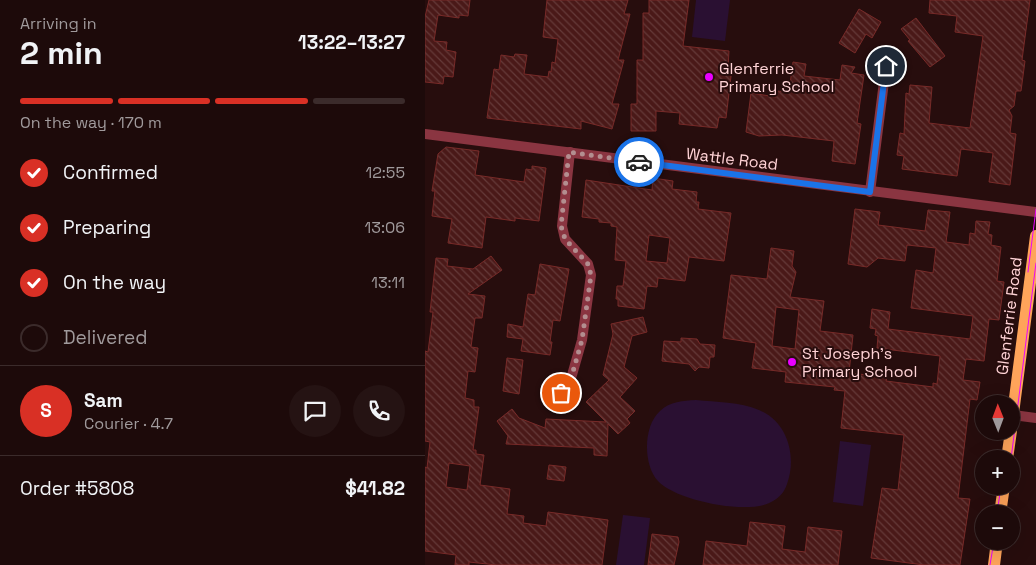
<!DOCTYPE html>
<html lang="en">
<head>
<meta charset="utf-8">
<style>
	body { margin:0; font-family:"Space Grotesk",sans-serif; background:#251313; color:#f1f3f6; height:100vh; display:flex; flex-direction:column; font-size:19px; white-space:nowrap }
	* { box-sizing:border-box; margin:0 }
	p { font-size:16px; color:#a09a9c }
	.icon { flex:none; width:28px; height:28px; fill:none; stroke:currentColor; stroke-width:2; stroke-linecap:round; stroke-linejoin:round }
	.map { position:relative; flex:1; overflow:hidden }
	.details { display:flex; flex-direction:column; background:#1d0a0a; width:425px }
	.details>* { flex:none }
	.needle { width:32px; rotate:359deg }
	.fabs { position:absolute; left:550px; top:395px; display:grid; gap:10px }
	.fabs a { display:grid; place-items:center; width:45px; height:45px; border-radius:50%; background:#1d0a0a; box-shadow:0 5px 20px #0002,0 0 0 1px #3b2b2b; font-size:25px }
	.pin { position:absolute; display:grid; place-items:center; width:42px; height:42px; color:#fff; margin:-21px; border:2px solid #fff; border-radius:50%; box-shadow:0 1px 5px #0007 }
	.courier { position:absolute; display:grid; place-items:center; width:50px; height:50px; margin:-25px; border:4px solid #1a73e8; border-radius:50%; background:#fff; color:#222; box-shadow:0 1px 6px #0007 }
	.overview em { font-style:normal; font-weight:700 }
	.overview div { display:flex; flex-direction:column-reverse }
	.overview { display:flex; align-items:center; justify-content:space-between; height:85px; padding:0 20px }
	h1 { font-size:32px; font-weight:700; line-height:38px }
	.bar { display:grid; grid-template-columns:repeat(4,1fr); gap:8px 5px; align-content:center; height:60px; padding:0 20px }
	.bar i { height:6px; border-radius:4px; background:#3b2b2b }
	.bar .selected { background:#d93025 }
	.bar p { grid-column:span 4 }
	.line { display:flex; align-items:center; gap:12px; padding:0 20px; border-top:1px solid #3b2b2b }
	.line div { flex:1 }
	.round { display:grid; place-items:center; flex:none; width:52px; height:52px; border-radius:26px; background:#251313 }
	ol { padding:0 20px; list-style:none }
	li { display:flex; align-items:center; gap:15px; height:55px }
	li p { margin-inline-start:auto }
	li .icon { padding:5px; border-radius:50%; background:#d93025; color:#fff; stroke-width:4 }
	li:last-child { color:#a09a9c }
	li i { width:28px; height:28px; border:2px solid #3b2b2b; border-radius:50% }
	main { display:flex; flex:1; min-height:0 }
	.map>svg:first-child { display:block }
	.pitch { fill:#2a1032 }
	.building { fill:url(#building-back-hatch); stroke:#772a28; fill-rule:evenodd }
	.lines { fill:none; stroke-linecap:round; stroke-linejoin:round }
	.minor { stroke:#8a3541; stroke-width:10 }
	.primary { stroke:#ffa45a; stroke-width:12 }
	.tram { stroke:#ea00fe; stroke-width:1 }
	.done { stroke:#b38e90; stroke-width:5; stroke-dasharray:0 9 }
	.route { stroke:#1a73e8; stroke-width:6 }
	.poi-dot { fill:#ea00fe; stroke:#270d0d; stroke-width:2 }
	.labels { text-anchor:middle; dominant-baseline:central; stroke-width:4; stroke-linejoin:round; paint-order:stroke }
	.poi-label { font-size:16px; fill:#ffd3d6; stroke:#270d0d; text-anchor:start }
	.street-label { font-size:16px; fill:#ffd3d6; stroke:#270d0d }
</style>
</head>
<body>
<main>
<section class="details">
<div class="overview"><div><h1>2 min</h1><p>Arriving in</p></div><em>13:22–13:27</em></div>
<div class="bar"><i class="selected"></i><i class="selected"></i><i class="selected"></i><i></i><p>On the way · 170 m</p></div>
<ol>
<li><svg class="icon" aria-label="check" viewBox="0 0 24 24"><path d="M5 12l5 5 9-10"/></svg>Confirmed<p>12:55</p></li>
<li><svg class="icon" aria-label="check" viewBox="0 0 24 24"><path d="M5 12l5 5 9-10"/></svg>Preparing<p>13:06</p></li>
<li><svg class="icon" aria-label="check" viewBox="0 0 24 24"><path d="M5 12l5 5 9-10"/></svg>On the way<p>13:11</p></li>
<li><i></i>Delivered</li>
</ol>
<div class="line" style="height:90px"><b class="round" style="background:#d93025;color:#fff">S</b><div><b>Sam</b><p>Courier · 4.7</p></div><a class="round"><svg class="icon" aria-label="chat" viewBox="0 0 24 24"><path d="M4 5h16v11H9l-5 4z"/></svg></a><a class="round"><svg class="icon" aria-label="phone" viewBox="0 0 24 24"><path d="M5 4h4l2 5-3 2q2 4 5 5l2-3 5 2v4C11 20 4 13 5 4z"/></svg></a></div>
<div class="line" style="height:65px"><div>Order #5808</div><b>$41.82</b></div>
</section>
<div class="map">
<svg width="611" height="565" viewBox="0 0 611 565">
	<defs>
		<pattern id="building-back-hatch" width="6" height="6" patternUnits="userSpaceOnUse" patternTransform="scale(1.25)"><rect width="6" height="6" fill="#4a1918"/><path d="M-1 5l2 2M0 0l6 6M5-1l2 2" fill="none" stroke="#653a39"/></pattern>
	</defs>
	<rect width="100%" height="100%" fill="#270d0d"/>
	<g class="pitch">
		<path d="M 271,0 L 305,0 L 300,41 L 267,37 Z"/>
		<path d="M 271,400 C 291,402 315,402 334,410 C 363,422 372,457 362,484 C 360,491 355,497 348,501 C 326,516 251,501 233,481 C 218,465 218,426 235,411 C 245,401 258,401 271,400 Z"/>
		<path d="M 415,441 L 446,445 L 438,506 L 408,502 Z"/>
		<path d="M 198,515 L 225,518 L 219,565 L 191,565 Z"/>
	</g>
	<g class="building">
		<path d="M 4,0 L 45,0 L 43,16 L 34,15 L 34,18 L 13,15 L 9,41 L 22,42 L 21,50 L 31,52 L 28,77 L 19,76 L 18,84 L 0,82 L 0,17 Z"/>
		<path d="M 122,0 L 203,0 L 199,14 L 205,14 L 193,60 L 199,60 L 187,104 L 194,104 L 187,129 L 156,121 L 156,129 L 62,118 L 69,69 L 74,70 L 76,55 L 89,57 L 90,54 L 102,55 L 99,74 L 123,77 L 124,71 L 126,72 L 127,62 L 130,63 L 133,39 L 118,37 Z"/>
		<path d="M 224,0 L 264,0 L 258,46 L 304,51 L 303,68 L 307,68 L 301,118 L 294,117 L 292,128 L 254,124 L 255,113 L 231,111 L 231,131 L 206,131 L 206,104 L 212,104 L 212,60 L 218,60 L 218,13 L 224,13 Z"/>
		<path d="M 505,0 L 605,0 L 597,60 L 600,61 L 596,91 L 591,91 L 589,106 L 584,110 L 587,116 L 585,133 L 591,134 L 585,185 L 564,182 L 568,153 L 536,149 L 532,176 L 477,169 L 479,156 L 472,155 L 475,133 L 479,134 L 481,93 L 484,94 L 485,85 L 507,87 L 504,123 L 545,128 L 558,36 L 530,32 L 532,16 L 504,13 Z"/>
		<path d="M 434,9 L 456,22 L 447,38 L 441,34 L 430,53 L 414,43 Z"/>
		<path d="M 491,18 L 520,56 L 505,67 L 483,41 L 485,40 L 476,29 Z"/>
		<path d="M 368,62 L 381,64 L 379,76 L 415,80 L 417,65 L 430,67 L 426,73 L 439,75 L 432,123 L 436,124 L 430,164 L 407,161 L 409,141 L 357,135 L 334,136 L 321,132 L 326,93 L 351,97 L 351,91 L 364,92 Z"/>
		<path d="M 21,147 L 54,151 L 50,175 L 99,182 L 101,169 L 107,170 L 107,166 L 121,168 L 114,221 L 90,218 L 90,221 L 61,217 L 57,248 L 23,243 L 27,219 L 7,216 L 10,191 L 7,191 L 13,154 Z"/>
		<path d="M 228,178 L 248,181 L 247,189 L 272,192 L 271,202 L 274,202 L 273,209 L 306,213 L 299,261 L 264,257 L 260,281 L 233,278 L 232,287 L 222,286 L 219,309 L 193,306 L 193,299 L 191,299 L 192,286 L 198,286 L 201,261 L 190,260 L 192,227 L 186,226 L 186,223 L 174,222 L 174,219 L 157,217 L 161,180 L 227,190 ZM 224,235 L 245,238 L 242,263 L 221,261 Z"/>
		<path d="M 430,209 L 455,212 L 453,225 L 500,231 L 503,210 L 525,212 L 521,242 L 544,245 L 545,233 L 550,234 L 551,221 L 565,222 L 563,234 L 567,235 L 566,245 L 576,247 L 572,281 L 579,282 L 574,320 L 564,319 L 559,361 L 541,359 L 538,380 L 555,382 L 552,400 L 545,399 L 533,498 L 545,499 L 535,565 L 499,565 L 446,558 L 457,488 L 473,490 L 479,435 L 416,428 L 420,391 L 409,390 L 410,387 L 360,382 L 361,372 L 327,368 L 331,343 L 298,338 L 306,275 L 342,279 L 346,248 L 369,251 L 367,266 L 371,272 L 365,297 L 399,301 L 395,331 L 428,335 L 424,373 L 462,377 L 461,381 L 508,387 L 508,383 L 512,384 L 515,356 L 452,348 L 453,336 L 450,335 L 451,329 L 445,328 L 447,309 L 465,312 L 463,329 L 545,339 L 548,316 L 486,308 L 491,270 L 508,273 L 511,248 L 482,245 L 480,261 L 453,258 L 442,267 L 423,264 ZM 351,307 L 374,310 L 370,349 L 347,346 Z"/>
		<path d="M 66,256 L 77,270 L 43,294 L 60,296 L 57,318 L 50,318 L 46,347 L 53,348 L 50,372 L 43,371 L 40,398 L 49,400 L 49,407 L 54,407 L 48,450 L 51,450 L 51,454 L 59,455 L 55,485 L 85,489 L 82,514 L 99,516 L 98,523 L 121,526 L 123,512 L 183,520 L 177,565 L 71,565 L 44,562 L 44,565 L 30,565 L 31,555 L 0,551 L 0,467 L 2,468 L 5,442 L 0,441 L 0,351 L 3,352 L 8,312 L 5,312 L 11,258 L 23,259 L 22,266 L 48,269 ZM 24,463 L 45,466 L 42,490 L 21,487 Z"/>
		<path d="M 115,264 L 144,269 L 135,321 L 128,320 L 125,342 L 127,342 L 125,355 L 96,351 L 98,339 L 82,337 L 83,324 L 98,327 L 103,294 L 110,295 Z"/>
		<path d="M 218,317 L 222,332 L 207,336 L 199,367 L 212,378 L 195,397 L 210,411 L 202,419 L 205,423 L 193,434 L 183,424 L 182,456 L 169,455 L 169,448 L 81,444 L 83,436 L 72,421 L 87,409 L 94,418 L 120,428 L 121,419 L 181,422 L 161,402 L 184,380 L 178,375 L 188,334 L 186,324 Z"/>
		<path d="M 256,338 L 272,339 L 275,344 L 290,345 L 289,357 L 285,357 L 284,368 L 274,367 L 270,371 L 264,364 L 237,361 L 239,341 L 256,342 Z"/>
		<path d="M 82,358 L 98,360 L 94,394 L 78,391 Z"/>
		<path d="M 124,465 L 141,467 L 139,481 L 122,479 Z"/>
		<path d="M 325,522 L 360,526 L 357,549 L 380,552 L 383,527 L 417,531 L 413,565 L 278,565 L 281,541 L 322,546 Z"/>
		<path d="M 227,534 L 253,537 L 254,542 L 249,565 L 223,565 Z"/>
	</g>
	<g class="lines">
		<g class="minor">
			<path d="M 0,134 L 611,212"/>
			<path d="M 445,192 L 461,66"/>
			<path d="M 137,393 L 147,375 L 157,340 L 166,275 L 163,264 L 140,239 L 137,226 L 145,152"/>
			<path d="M 588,415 L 611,418"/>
		</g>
		<g class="primary">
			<path d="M 586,429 L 611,236"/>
			<path d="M 582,459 L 586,431"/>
			<path d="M 575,514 L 579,486"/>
			<path d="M 569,565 L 572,541"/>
		</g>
		<g class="tram">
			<path d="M 603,272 L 611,209"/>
			<path d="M 586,459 L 611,263"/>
			<path d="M 572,514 L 576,486"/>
			<path d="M 565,565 L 569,541"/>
		</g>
	</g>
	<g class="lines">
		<path class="done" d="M 136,393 L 147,375 L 157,340 L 166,275 L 163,264 L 140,239 L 136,226 L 144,152 L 214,162"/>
		<path class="route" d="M 214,162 L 445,192 L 461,66"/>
	</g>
	<g class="poi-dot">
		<circle cx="284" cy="77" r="5"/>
		<circle cx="367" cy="362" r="5"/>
	</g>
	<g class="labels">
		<g class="poi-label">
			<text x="294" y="68">Glenferrie<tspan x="294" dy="18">Primary School</tspan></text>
			<text x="377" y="353">St Joseph's<tspan x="377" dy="18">Primary School</tspan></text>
		</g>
		<g class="street-label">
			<text transform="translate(307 159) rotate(7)">Wattle Road</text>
			<text transform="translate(584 316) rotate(-83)">Glenferrie Road</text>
		</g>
	</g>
</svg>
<div class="fabs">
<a><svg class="needle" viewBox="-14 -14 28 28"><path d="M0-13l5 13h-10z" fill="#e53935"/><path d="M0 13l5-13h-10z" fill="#a09a9c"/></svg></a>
<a>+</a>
<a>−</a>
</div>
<div class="pin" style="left:136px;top:393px;background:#ea580c"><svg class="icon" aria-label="bag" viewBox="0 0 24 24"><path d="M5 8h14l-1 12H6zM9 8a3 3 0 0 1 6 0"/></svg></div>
<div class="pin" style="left:461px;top:66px;background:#1f2937"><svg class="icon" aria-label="home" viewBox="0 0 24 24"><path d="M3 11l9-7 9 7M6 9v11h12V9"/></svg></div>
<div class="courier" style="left:214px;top:162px"><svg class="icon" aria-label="car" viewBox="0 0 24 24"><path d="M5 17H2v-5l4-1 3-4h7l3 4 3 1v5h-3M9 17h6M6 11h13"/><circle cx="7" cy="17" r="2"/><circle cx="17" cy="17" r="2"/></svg></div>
</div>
</main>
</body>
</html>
